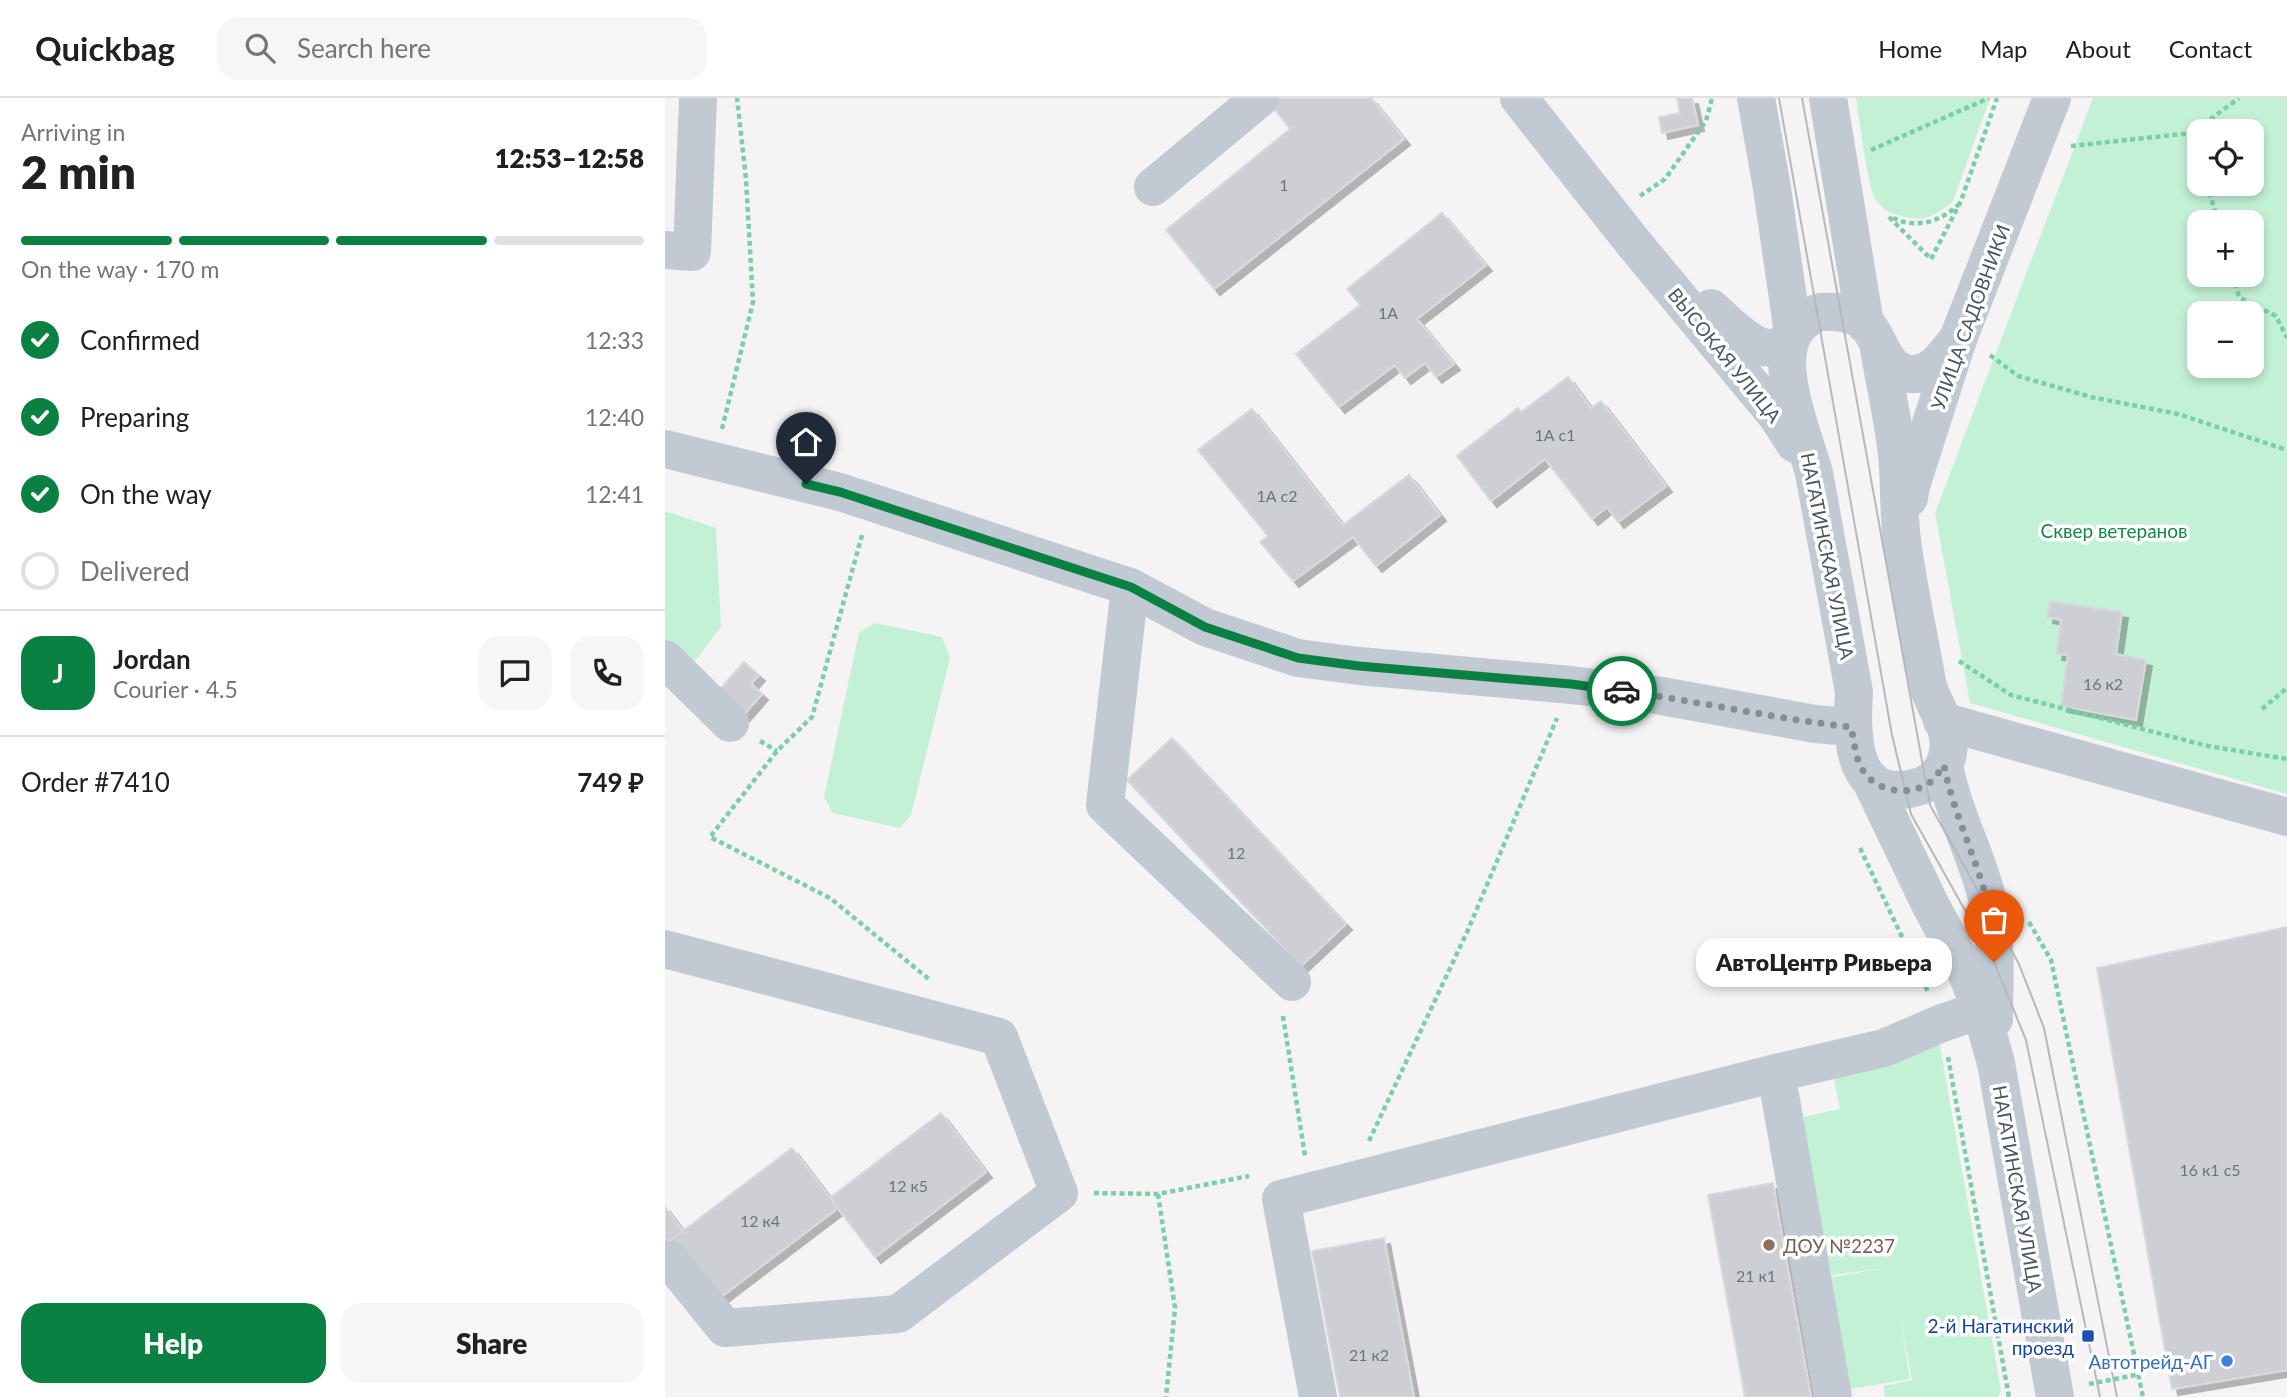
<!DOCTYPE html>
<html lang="en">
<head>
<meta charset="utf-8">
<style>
	body { margin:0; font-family:Lato,sans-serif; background:#f6f6f6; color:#202124; height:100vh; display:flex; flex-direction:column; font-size:26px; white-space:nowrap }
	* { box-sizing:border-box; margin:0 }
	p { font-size:23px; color:#757577 }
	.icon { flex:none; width:38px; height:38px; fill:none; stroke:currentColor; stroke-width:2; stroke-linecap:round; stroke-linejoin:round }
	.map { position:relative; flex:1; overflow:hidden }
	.details { display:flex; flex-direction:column; background:#fff; width:665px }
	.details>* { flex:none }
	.buttons { position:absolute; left:1522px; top:21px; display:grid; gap:14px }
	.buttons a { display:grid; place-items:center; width:77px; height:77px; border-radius:14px; background:#fff; box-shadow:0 4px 10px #0003; font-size:35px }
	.pin { position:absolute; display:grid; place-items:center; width:60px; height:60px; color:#fff; margin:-72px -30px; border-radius:50% 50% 50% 0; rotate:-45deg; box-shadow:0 0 7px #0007 }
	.pin .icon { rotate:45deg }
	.courier { position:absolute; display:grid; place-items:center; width:70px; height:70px; margin:-35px; border:5px solid #0b8043; border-radius:50%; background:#fff; color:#222; box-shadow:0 2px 9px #0007 }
	.bubble { position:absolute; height:49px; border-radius:21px; background:#fff; box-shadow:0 4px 10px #0003; font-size:23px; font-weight:800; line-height:49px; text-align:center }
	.overview em { font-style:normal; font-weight:800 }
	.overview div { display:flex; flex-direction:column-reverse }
	.overview { display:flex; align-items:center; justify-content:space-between; height:119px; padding:0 21px }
	h1 { font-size:46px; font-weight:800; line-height:52px }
	.bar { display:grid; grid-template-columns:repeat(4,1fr); gap:10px 7px; align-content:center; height:84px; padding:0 21px }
	.bar i { height:9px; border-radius:5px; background:#e0e0e0 }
	.bar .on { background:#0b8043 }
	.bar p { grid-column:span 4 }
	.line { display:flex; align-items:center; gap:18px; padding:0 21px; border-top:2px solid #e0e0e0 }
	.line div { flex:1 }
	.round { display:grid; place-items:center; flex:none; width:74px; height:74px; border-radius:21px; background:#f6f6f6 }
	ol { padding:0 21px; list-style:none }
	li { display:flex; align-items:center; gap:21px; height:77px }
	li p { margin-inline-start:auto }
	li .icon { padding:7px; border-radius:50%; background:#0b8043; color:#fff; stroke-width:4 }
	li:last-child { color:#757577 }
	li i { width:38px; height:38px; border:4px solid #e0e0e0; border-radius:50% }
	.action { display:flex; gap:14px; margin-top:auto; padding:14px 21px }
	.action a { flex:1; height:80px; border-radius:21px; background:#0b8043; color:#fff; font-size:28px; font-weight:800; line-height:80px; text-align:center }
	.action a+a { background:#f6f6f6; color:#202124 }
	header { display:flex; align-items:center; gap:42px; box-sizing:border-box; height:98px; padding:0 35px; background:#fff; border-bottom:2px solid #e0e0e0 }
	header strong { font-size:33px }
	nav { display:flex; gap:38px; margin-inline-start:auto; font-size:24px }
	.search { width:490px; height:63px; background:#f6f6f6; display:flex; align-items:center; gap:18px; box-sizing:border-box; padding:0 24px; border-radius:21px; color:#757577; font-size:26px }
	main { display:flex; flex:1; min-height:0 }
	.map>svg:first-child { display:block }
	.green { fill:#c3f1d5; fill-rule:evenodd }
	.building { fill:#cdcfd5; stroke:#d7d9de; stroke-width:2; filter:url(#shadow) }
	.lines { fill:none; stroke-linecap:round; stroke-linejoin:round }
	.path { stroke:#7ad0a6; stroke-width:4.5; stroke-dasharray:5 3.5; stroke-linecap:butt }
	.minor { stroke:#c1cad2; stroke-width:38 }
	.tram { stroke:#b5b8bd; stroke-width:2 }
	.done { stroke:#868d94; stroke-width:7; stroke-dasharray:0 12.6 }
	.route { stroke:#0b8043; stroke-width:9 }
	.education-dot { fill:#8d6e63; stroke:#fff; stroke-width:2.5 }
	.transit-dot { fill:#1a4fb4; stroke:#fff; stroke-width:2.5 }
	.shop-dot { fill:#3f7fe0; stroke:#fff; stroke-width:2.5 }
	.labels { text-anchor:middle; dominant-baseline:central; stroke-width:7; stroke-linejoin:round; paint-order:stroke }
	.number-label { font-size:16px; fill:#6b747e }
	.street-label { font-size:19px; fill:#4a5661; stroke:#fff }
	.park-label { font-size:19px; fill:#17864f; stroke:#fff }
	.education-label { font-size:19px; fill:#785e54; stroke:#fff; text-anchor:start }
	.transit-label { font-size:19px; fill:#164399; stroke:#fff; text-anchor:end }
	.shop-label { font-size:19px; fill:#366cbe; stroke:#fff; text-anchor:end }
</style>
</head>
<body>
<header>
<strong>Quickbag</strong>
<div class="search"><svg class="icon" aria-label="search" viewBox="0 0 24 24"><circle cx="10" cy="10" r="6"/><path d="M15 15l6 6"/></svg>Search here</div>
<nav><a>Home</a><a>Map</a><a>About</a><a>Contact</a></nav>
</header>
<main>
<section class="details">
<div class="overview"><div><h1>2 min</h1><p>Arriving in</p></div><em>12:53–12:58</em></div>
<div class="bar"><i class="on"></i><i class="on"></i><i class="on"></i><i></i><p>On the way · 170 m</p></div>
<ol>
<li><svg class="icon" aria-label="check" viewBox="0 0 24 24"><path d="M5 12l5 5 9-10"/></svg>Confirmed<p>12:33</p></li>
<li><svg class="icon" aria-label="check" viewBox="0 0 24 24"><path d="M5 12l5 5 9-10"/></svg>Preparing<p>12:40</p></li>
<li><svg class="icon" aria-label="check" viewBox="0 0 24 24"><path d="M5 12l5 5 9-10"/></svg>On the way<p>12:41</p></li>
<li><i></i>Delivered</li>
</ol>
<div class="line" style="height:126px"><b class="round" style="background:#0b8043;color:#fff">J</b><div><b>Jordan</b><p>Courier · 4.5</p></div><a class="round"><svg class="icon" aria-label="chat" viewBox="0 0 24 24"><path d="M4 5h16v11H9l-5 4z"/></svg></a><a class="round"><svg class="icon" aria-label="phone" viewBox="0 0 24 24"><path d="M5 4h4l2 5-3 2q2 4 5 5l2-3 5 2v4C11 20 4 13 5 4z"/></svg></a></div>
<div class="line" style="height:91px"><div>Order #7410</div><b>749 ₽</b></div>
<div class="action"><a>Help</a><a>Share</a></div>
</section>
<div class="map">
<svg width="1622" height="1299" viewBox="0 0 1622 1299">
	<defs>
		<filter id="shadow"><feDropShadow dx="6" dy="6" stdDeviation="0" flood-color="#0004"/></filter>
	</defs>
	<rect width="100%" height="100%" fill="#f5f3f3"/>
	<g class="green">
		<path d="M 1191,0 L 1325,0 L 1288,103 C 1276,114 1262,123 1244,120 C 1230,117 1220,114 1211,102 C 1203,91 1194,19 1191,0 Z"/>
		<path d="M 1428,0 L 1622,0 L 1622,696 L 1305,605 L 1270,415 ZM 1535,33 L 1587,33 L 1587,86 L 1535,86 ZM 1535,124 L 1587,124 L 1587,177 L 1535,177 ZM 1535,215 L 1587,215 L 1587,268 L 1535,268 Z"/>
		<path d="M 0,413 L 51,430 L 56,529 L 26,568 L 0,541 Z"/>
		<path d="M 210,525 L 277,539 L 285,560 L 246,717 L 235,730 L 168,715 L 159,699 L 194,535 Z"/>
		<path d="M 1274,943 L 1336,1292 L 1333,1299 L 1220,1299 L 1218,1288 L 1247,1282 L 1234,1212 L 1245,1281 L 1180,1292 L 1162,1180 L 1227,1169 L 1161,1178 L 1100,997 L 1134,993 L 1138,1019 L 1175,1011 L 1169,981 Z"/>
	</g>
	<g class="building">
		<path d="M 601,0 L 706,0 L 739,41 L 549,191 L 501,132 L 625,31 Z"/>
		<path d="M 1012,0 L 1027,0 L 1033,27 L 997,35 L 994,19 L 1015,15 Z"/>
		<path d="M 777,115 L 821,167 L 752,221 L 789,266 L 771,279 L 760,265 L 740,280 L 730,267 L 674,309 L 631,256 L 695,207 L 682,191 Z"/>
		<path d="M 903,279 L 926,310 L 936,303 L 1001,388 L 953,424 L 942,409 L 927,421 L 880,361 L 826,403 L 792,358 L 853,310 L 856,314 Z"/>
		<path d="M 587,311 L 678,427 L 744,377 L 775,417 L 711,468 L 688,439 L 628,483 L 595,444 L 603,438 L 533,352 Z"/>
		<path d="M 1385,503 L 1457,514 L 1451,556 L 1481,562 L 1471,622 L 1396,608 L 1403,557 L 1391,556 L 1396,522 L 1382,519 Z"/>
		<path d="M 79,564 L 94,577 L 86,586 L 97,596 L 76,620 L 50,597 Z"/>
		<path d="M 507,640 L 681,826 L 636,868 L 462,682 Z"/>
		<path d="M 1622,829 L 1622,1272 L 1507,1291 L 1432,870 Z"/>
		<path d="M 276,1015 L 321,1074 L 210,1159 L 165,1100 Z"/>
		<path d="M 127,1050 L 173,1110 L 52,1202 L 6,1142 Z"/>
		<path d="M 1108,1085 L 1118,1144 L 1146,1299 L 1080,1299 L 1043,1097 Z"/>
		<path d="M 0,1109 L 18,1133 L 0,1146 Z"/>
		<path d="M 719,1140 L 749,1299 L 675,1299 L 647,1153 Z"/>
	</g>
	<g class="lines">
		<g class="path">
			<path d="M 1406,48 L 1527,35"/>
			<path d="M 1206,52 L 1324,0"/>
			<path d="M 1535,62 L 1527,35 L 1574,0"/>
			<path d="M 1542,86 L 1553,124"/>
			<path d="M 975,98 L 1000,81 L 1041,23 L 1047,0"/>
			<path d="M 1224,119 L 1266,161 L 1296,103 L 1332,0"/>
			<path d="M 1228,120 C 1251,131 1275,124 1293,107"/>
			<path d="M 1568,177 L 1574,199 L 1611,218 L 1622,240"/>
			<path d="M 1325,257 L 1353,278 L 1426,299 L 1513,316 L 1622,352"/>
			<path d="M 57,331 L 88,204 L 81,81 L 72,0"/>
			<path d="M 197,437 L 147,619 L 112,653 L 45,739 L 165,800 L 265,882"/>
			<path d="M 1294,563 L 1346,597 L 1543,648 L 1622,661"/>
			<path d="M 1597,611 L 1622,590"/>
			<path d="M 95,643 L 112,653"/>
			<path d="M 1195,750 L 1263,894"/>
			<path d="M 1364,824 L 1386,862 L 1478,1299"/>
			<path d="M 618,918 L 640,1058"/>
			<path d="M 1283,959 L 1344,1299"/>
			<path d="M 704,1043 L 803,832 L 892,620"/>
			<path d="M 429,1095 L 493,1096 L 584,1078"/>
			<path d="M 493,1096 L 510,1210 L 501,1299"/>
			<path d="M 1424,1286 L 1471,1277"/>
		</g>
		<g class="minor">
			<path d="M 854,0 L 967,143 L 1112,318 L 1130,346"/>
			<path d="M 1091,0 L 1107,90 L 1128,235"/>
			<path d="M 1163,0 L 1200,226"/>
			<path d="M 488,89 L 595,0"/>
			<path d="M 0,152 L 27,154 L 33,0"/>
			<path d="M 1046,210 C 1061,223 1090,256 1112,249 C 1116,248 1122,242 1125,239"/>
			<path d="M 1214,251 C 1220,286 1228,321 1232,356 C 1235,385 1233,413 1237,442 C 1243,489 1254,537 1262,584 C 1267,607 1288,630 1283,654 C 1280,673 1267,686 1249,690 C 1186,705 1186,637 1189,594 L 1149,375 C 1139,337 1101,254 1138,224 C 1143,220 1149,215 1156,214 C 1172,213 1189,214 1201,226 C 1217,243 1217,271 1244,276 C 1267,279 1280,256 1293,241"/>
			<path d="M 0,351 L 175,394 L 465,489 L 540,529 L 633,560 L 694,568 L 906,587 L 997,598 L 1150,626 L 1187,629"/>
			<path d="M 1244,400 L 1246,388 L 1293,241 L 1387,0"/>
			<path d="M 465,489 L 440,707 L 627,884"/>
			<path d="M 0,561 L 65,625"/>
			<path d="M 1277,623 L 1622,719"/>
			<path d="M 1279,667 C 1288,717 1315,762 1325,812 C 1332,848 1329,885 1329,921"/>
			<path d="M 1205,681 L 1265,806 L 1300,871 L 1316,912 L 1331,965 L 1390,1299"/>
			<path d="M 0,851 L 334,939 L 394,1095 L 233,1216 L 60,1230 L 5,1162"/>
			<path d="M 653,1299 L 616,1101 L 1111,975"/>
			<path d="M 1168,1299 L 1111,975 L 1219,950 L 1277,925 L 1316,912"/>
		</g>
		<g class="tram">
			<path d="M 1114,0 L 1227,637 L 1246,716 L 1329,864 L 1361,942 L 1435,1299"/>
			<path d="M 1137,0 L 1265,707 L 1354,866 L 1379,930 L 1452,1299"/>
		</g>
	</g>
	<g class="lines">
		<path class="done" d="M 957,593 C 1034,603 1110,621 1186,629 C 1189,642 1190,656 1195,667 C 1206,692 1238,699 1261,687 C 1269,683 1274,674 1279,667 C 1288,716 1313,762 1324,811 C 1328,828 1328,847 1329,864"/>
		<path class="route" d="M 141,386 L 175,394 L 466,489 L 540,529 L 633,560 L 694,568 L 906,586 L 957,593"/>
	</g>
	<circle class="education-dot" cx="1104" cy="1147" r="7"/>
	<rect class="transit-dot" x="1416" y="1231" width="14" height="14" rx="3.5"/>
	<circle class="shop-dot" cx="1562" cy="1263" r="7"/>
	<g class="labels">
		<g class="number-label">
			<text x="619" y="86">1</text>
			<text x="723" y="214">1А</text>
			<text x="890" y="336">1А с1</text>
			<text x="612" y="397">1А с2</text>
			<text x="1438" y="585">16 к2</text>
			<text x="571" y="754">12</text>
			<text x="1545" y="1071">16 к1 с5</text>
			<text x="243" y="1087">12 к5</text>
			<text x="95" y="1122">12 к4</text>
			<text x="1091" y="1177">21 к1</text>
			<text x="704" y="1256">21 к2</text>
		</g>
		<g class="street-label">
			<text transform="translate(1305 219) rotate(-70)">УЛИЦА САДОВНИКИ</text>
			<text transform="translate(1060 257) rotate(51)">ВЫСОКАЯ УЛИЦА</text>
			<text transform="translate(1163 458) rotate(79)">НАГАТИНСКАЯ УЛИЦА</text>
			<text transform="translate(1353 1091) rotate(80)">НАГАТИНСКАЯ УЛИЦА</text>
		</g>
		<g class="park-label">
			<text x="1449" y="432">Сквер ветеранов</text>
		</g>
		<g class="education-label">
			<text x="1118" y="1147">ДОУ №2237</text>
		</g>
		<g class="transit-label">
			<text x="1409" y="1227">2-й Нагатинский<tspan x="1409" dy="22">проезд</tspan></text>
		</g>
		<g class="shop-label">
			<text x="1548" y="1263">Автотрейд-АГ</text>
		</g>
	</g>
</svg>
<div class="buttons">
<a><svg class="icon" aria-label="locate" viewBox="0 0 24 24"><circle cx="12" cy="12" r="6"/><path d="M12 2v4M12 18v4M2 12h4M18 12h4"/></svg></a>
<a>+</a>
<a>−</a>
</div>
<div class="pin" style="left:1329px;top:864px;background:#ea580c"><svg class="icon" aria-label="bag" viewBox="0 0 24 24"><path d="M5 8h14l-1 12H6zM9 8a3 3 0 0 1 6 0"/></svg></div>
<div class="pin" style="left:141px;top:386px;background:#1f2937"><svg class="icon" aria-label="home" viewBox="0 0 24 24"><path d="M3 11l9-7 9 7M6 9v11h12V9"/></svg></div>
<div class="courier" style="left:957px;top:593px"><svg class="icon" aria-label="car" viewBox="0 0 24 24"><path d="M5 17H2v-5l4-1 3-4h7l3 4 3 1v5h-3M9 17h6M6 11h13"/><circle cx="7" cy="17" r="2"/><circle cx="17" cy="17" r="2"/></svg></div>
<div class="bubble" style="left:1031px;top:840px;width:256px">АвтоЦентр Ривьера</div>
</div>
</main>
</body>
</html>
